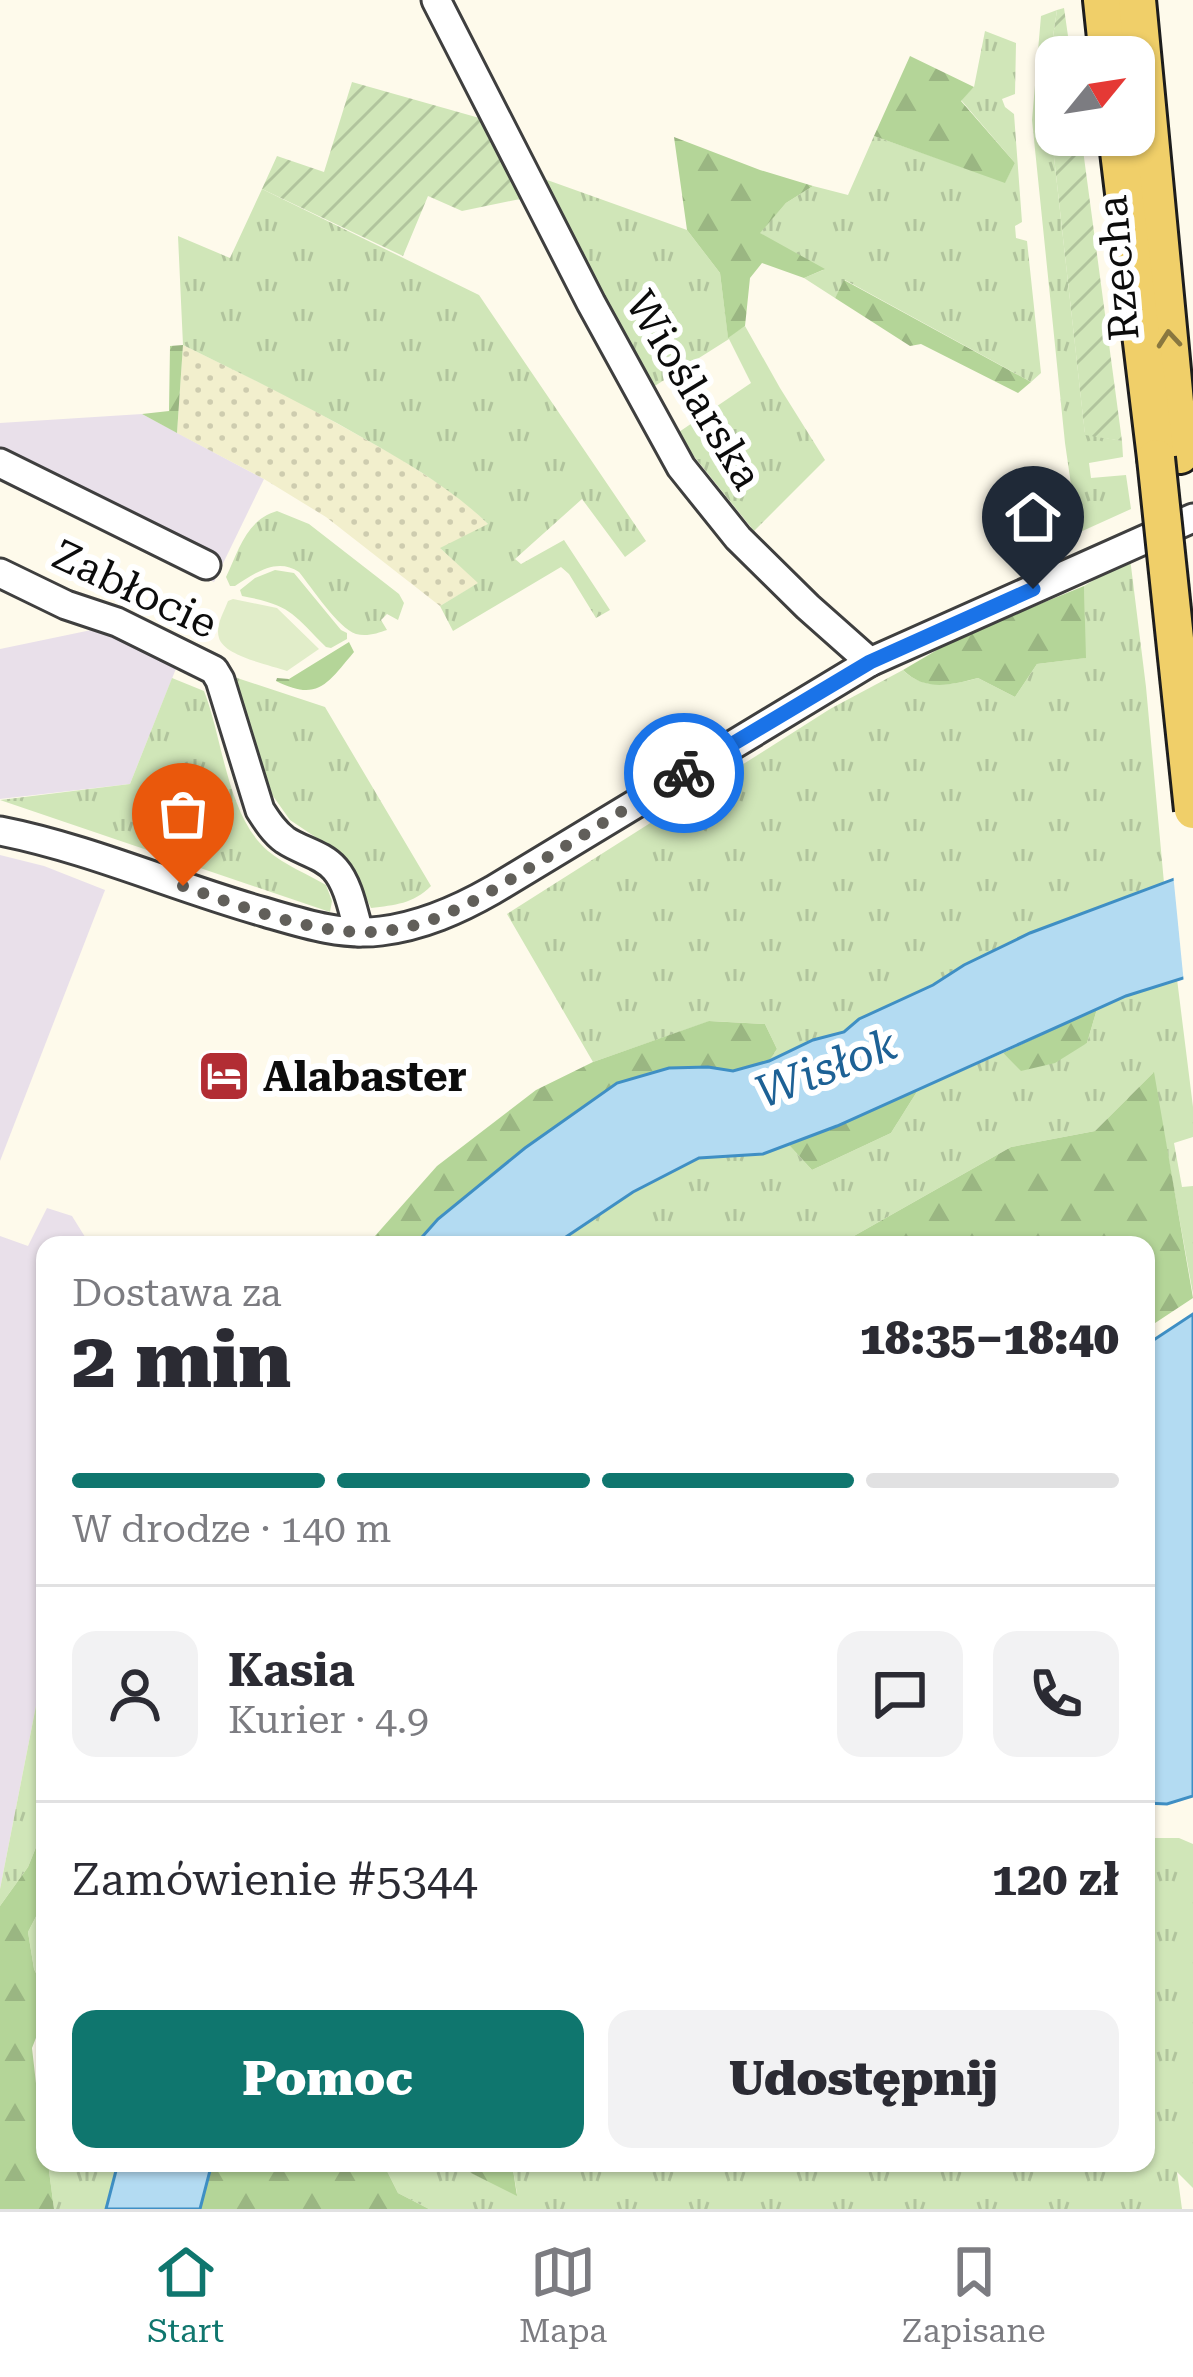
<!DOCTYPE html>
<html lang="pl">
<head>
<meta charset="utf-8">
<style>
	body { margin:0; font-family:"Roboto Serif",serif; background:#f2f2f3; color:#2b2b33; height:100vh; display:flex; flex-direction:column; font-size:45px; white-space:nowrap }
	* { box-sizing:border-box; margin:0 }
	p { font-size:39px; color:#7c7c81 }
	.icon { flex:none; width:66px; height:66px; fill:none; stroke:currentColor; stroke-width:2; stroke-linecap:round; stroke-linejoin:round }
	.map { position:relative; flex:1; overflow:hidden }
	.side { position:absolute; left:36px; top:1236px; width:1119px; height:936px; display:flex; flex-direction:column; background:#fff; border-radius:24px; box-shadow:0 3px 9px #0004 }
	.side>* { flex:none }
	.needle { width:78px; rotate:60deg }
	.tools { position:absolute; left:1035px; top:36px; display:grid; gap:24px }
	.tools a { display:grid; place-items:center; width:120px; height:120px; border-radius:24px; background:#fff; box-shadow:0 3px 9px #0004; font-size:60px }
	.pin { position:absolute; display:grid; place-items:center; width:102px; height:102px; color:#fff; margin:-123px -51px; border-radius:50% 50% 50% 0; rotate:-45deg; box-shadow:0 0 12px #0007 }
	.pin .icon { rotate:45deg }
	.courier { position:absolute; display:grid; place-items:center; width:120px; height:120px; margin:-60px; border:9px solid #1a73e8; border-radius:50%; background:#fff; color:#222; box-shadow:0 3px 15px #0007 }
	.overview em { font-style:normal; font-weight:800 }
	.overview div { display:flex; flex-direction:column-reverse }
	.overview { display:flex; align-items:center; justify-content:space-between; height:204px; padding:0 36px }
	h1 { font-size:78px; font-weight:800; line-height:90px }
	.bar { display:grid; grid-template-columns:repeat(4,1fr); gap:18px 12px; align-content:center; height:144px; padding:0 36px }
	.bar i { height:15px; border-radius:9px; background:#e1e1e2 }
	.bar .selected { background:#0f766e }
	.bar p { grid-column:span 4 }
	.line { display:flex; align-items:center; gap:30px; padding:0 36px; border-top:3px solid #e1e1e2 }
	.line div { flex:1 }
	.round { display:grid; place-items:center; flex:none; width:126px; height:126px; border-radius:24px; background:#f2f2f3 }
	.button { display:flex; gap:24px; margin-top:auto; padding:24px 36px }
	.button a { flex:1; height:138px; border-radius:24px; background:#0f766e; color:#fff; font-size:48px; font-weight:800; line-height:138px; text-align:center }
	.button a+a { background:#f2f2f3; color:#2b2b33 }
	.tabs { display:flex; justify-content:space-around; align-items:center; height:168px; border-top:3px solid #e1e1e2; background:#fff; font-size:33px; color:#7c7c81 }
	.tabs a { display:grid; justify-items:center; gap:6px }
	.tabs .selected { color:#0f766e }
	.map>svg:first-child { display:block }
	.industrial { fill:#e9e0ea }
	.farmland { fill:url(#farmland-dots) }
	.grass { fill:url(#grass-tufts) }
	.forest { fill:url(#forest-firs) }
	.park { fill:#d0e6b8 }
	.garden { fill:url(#garden-furrows) }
	.pitch { fill:#e1edc9 }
	.water { fill:#b3dbf2; stroke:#3f8fc4; stroke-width:3 }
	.pier { fill:#fefaeb }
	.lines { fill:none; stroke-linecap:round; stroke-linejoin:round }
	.minor-casing { stroke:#3f3f3f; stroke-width:33 }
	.major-casing { stroke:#1d1d1d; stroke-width:42 }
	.minor { stroke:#fff; stroke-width:27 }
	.major { stroke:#f0cf69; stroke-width:36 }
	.major-bridge-casing { stroke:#1d1d1d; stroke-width:42; stroke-linecap:butt }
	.major-bridge { stroke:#f0cf69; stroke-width:36 }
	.oneway { stroke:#89773f }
	.done { stroke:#615f5a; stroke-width:12; stroke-dasharray:0 21.6 }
	.route { stroke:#1a73e8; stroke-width:15 }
	.labels { text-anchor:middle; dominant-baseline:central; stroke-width:12; stroke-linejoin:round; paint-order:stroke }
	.street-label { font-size:42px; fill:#0c0c0c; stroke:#fff }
	.poi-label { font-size:42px; font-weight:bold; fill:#0c0c0c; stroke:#fff; text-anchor:start }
	.water-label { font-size:45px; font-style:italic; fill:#1d6195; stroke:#fff }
</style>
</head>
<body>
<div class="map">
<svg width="1193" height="2209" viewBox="0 0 1193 2209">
	<defs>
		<pattern id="farmland-dots" width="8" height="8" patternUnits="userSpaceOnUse" patternTransform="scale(3)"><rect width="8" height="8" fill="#f2efcd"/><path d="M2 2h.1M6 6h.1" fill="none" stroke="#ceccaf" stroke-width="1.8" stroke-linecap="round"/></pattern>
		<pattern id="grass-tufts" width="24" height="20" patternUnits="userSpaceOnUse" patternTransform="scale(3)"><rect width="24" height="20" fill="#d0e6b8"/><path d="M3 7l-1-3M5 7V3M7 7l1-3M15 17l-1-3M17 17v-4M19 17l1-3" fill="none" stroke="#b1c49d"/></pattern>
		<pattern id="forest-firs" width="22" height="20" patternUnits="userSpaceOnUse" patternTransform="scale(3)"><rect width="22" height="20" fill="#b4d598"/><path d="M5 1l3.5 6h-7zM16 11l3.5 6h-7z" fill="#9ab682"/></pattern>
		<pattern id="garden-furrows" width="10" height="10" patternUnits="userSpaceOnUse" patternTransform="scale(3)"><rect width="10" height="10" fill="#d0e6b8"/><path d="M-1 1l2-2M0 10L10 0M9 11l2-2" fill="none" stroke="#b1c49d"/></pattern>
	</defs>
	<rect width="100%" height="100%" fill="#fefaeb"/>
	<g class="industrial">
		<path d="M 142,414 L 264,479 L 214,582 L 0,478 L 0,423 Z"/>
		<path d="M 101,628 L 179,661 L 130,784 L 0,799 L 0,649 Z"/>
		<path d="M 0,855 L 44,866 L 105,890 L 0,1161 Z"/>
		<path d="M 47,1208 L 72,1216 L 90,1245 L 45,1245 L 45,1660 L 0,1889 L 0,1236 L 28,1246 Z"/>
	</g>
	<path class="farmland" d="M 183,345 L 297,401 L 399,458 L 461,498 L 489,525 L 441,549 L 479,583 L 440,606 L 326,517 L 264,479 L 177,433 Z"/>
	<g class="grass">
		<path d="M 1057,10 L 1051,50 L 1054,157 L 1085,434 L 1122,441 L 1123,457 L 1089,463 L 1091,478 L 1126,475 L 1131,509 L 1078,533 L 1065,443 L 1032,120 L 1041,16 Z"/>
		<path d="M 985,31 L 1016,43 L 1015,94 L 1002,99 L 1005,107 L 1014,114 L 1022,222 L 1015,226 L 1016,238 L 1027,241 L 1041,373 L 1031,382 L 845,280 L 835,298 L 804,278 L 823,270 L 759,233 L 786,203 L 813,186 L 848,195 L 874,136 L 1005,182 L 1015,163 L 961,100 L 974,87 Z"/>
		<path d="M 536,176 L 687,230 L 720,273 L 728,337 L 745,326 L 780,388 L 825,460 L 754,531 L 676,434 L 751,383 L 729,339 L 650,389 Z"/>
		<path d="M 262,189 L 479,295 L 646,541 L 625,557 L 582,499 L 515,559 L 521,564 L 564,540 L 610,610 L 596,618 L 569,574 L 561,567 L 453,631 L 440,606 L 478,583 L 440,548 L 488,524 C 452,489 409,464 365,439 C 306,405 244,375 183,345 L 178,236 L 230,258 Z"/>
		<path d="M 277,511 L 309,524 L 399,594 L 404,603 L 398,620 L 387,614 L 381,620 L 387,630 C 378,633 367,637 356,634 C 338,628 312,588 299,572 C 277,557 255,573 235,586 L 230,586 L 226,577 C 239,550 246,520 277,511 Z"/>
		<path d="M 1130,558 L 1146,687 L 1164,883 L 1030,933 L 964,965 L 933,985 L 859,1019 L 844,1032 L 813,1040 L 769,1061 L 777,1049 L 765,1024 L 710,1021 L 593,1062 L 507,914 L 830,709 L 903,670 C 923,691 953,685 978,678 L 1015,697 L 1037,664 L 1085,658 L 1084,586 Z"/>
		<path d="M 228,675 L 325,707 L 431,886 C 413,904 395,905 371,908 L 350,863 L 342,855 L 290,820 L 268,789 Z"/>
		<path d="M 172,678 L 204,691 C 223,739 227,816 268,851 C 285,865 307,874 326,885 L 332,901 L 330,912 L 0,800 L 130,784 Z"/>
		<path d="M 1177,979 L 1193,1107 L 1193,1137 L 1174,1143 L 1182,1187 L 1193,1186 L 1193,1294 L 1153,1073 L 1095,1131 L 1011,1147 L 838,1245 L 554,1245 L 633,1192 L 699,1158 L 763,1154 L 789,1145 L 812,1170 L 891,1133 L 918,1090 L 1003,1053 L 1021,1070 L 1087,1043 L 1097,1009 L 1126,995 Z"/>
		<path d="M 45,1660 L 45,1825 L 28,1867 L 0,1906 L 0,1889 Z"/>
		<path d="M 1146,1838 L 1179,1838 L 1193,1844 L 1193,2188 L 1177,2172 L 1182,2209 L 429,2209 L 398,2193 L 383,2163 L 460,2163 L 469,2172 L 517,2194 L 512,2163 L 1146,2163 Z"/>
		<path d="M 45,1899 L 45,1992 L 34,1969 L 28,1932 Z"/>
		<path d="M 48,2163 L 118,2163 L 106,2209 L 54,2209 Z"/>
	</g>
	<g class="forest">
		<path d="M 910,56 L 974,87 L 961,101 L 1015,163 L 1005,183 L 874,136 Z"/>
		<path d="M 674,137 L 760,170 L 813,186 L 786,203 L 760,233 L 825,269 L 804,278 L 762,263 L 750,278 L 745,326 L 728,338 L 720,273 L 687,230 Z"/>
		<path d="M 844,280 L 1031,382 L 1018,393 L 921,344 L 910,346 L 835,298 Z"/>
		<path d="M 183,345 L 177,433 L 142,414 L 169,411 L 170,346 Z"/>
		<path d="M 1084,586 L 1086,658 L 1037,664 L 1015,697 L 978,678 C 951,685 925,692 903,670 L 959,637 Z"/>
		<path d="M 349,642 L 354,652 C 327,684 318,702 276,681 L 277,678 L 289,679 Z"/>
		<path d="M 1097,1009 L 1087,1043 L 1055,1063 L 1021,1071 L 1003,1053 Z"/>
		<path d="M 709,1021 L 765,1024 L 777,1049 L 769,1061 L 733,1071 L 708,1067 L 617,1083 L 525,1148 L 438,1219 L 415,1245 L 367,1245 L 437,1166 L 536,1090 L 593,1062 Z"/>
		<path d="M 1154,1072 L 1193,1298 L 1146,1329 L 1146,1245 L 838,1245 L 1011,1147 L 1095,1131 Z"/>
		<path d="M 918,1090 L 891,1133 L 812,1170 L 789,1145 Z"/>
		<path d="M 45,1825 L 45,1899 L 28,1932 L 34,1969 L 45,1992 L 45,2015 L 32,2048 L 45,2163 L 48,2163 L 54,2209 L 0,2209 L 0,1906 L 28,1867 Z"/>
		<path d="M 212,2163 L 383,2163 L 398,2193 L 429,2209 L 200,2209 Z"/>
		<path d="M 460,2163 L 512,2163 L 517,2196 L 469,2172 Z"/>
	</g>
	<path class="park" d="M 275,570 L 294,573 L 341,630 L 347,633 L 347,639 L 331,648 L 326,647 C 292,613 291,605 242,596 L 240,590 L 255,578 Z"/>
	<g class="garden">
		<path d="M 1064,8 L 1071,57 L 1056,57 L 1056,135 L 1081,135 L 1122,441 L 1085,435 L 1054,157 L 1051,50 L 1057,10 Z"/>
		<path d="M 352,82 L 490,121 L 525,198 L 462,211 L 428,196 L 403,256 L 262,189 L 277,156 L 324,172 Z"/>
	</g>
	<path class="pitch" d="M 233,599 L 277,608 L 319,649 L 287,671 C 270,665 224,656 219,638 C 215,626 224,612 228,601 Z"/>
	<g class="water">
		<path d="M 1193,872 L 1193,975 L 1126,996 L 837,1126 L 763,1154 L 699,1158 L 633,1192 L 554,1245 L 415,1245 L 438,1219 L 525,1148 L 617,1083 L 669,1068 L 708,1067 L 733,1071 L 769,1061 L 813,1040 L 844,1032 L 859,1019 L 933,985 L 964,965 L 1030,933 Z"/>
		<path d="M 1193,1314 L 1193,1796 L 1167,1804 L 1146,1803 L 1146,1345 Z"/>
		<path d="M 118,2163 L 212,2163 L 200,2209 L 106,2209 Z"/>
	</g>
	<path class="pier" d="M 1193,866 L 1193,981 L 1184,984 L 1173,873 Z"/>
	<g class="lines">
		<g class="minor-casing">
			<g id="minor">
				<path d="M 436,0 L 591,303 L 681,467 L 738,538 L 808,607 L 870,662"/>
				<path d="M 0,463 L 206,565"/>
				<path d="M 0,573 L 66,605 L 117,622 L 214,670 L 220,680 L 260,810 C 267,821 274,832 285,840 C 301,851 322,854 335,869 C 349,885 353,912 359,932"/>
				<path d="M 0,831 C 91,849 175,887 264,912 C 302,923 341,936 381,931 C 422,926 458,910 493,890 L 870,662 L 1193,518"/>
			</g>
		</g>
		<g class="major-casing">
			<g id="major">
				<path d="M 1102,0 L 1108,57"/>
				<path d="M 1137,0 L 1180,455"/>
				<path d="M 1117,135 L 1156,458"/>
			</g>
		</g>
		<use href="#minor" class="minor"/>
		<use href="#major" class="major"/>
		<g class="major-bridge-casing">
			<path id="major-bridge" d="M 1156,458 L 1193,810"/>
		</g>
		<use href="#major-bridge" class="major-bridge"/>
	</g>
	<defs><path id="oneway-chevron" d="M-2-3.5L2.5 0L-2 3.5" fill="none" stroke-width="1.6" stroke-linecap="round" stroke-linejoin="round" transform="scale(3)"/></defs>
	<use class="oneway" href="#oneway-chevron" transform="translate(1169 339) rotate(-95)"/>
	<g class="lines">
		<path class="done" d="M 183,886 C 240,906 311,934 372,932 C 435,930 489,892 541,861 C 589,832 636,802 684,773"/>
		<path class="route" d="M 684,773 L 870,662 L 1033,589"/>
	</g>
	<defs>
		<g id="hotel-square" transform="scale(2.7)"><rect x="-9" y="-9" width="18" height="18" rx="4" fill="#b22d34" stroke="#fff"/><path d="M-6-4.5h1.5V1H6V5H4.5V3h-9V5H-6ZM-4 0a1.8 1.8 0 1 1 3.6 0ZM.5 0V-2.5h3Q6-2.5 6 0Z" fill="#fff"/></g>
	</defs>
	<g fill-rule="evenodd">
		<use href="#hotel-square" x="224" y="1076"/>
	</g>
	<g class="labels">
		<g class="street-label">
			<text transform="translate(1118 268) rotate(-95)">Rzecha</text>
			<text transform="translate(694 390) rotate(59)">Wioślarska</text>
			<text transform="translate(135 589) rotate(25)">Zabłocie</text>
		</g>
		<g class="poi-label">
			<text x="263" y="1076">Alabaster</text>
		</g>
		<g class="water-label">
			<text transform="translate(826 1068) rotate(-21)">Wisłok</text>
		</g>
	</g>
</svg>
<div class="tools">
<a><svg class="needle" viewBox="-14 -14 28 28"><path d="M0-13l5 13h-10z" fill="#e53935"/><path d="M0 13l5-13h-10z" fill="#7c7c81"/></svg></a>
</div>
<div class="pin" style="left:183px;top:886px;background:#ea580c"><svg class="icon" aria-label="bag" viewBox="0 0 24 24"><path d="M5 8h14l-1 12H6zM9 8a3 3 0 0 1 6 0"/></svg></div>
<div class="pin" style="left:1033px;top:589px;background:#1f2937"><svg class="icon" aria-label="home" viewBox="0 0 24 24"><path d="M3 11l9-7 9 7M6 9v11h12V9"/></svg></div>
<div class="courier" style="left:684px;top:773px"><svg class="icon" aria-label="bike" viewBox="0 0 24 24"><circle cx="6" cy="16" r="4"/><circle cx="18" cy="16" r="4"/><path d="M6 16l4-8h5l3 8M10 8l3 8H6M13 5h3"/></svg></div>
<section class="side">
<div class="overview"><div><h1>2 min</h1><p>Dostawa za</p></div><em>18:35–18:40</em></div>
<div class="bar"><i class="selected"></i><i class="selected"></i><i class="selected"></i><i></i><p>W drodze · 140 m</p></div>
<div class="line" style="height:216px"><a class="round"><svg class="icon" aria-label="person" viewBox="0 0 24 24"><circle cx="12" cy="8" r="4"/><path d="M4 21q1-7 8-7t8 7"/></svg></a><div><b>Kasia</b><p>Kurier · 4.9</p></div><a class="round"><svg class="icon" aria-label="chat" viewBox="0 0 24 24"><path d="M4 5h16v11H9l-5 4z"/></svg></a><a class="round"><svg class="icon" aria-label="phone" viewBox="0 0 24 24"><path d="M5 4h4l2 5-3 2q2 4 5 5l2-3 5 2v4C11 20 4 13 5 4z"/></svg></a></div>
<div class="line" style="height:156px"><div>Zamówienie #5344</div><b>120 zł</b></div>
<div class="button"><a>Pomoc</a><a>Udostępnij</a></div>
</section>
</div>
<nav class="tabs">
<a class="selected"><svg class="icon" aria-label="home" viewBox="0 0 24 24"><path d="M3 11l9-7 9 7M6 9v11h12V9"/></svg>Start</a>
<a><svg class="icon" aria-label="map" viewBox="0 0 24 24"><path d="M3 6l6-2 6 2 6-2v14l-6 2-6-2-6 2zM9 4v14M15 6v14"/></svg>Mapa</a>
<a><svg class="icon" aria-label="saved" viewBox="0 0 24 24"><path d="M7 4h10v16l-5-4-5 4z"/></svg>Zapisane</a>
</nav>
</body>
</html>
